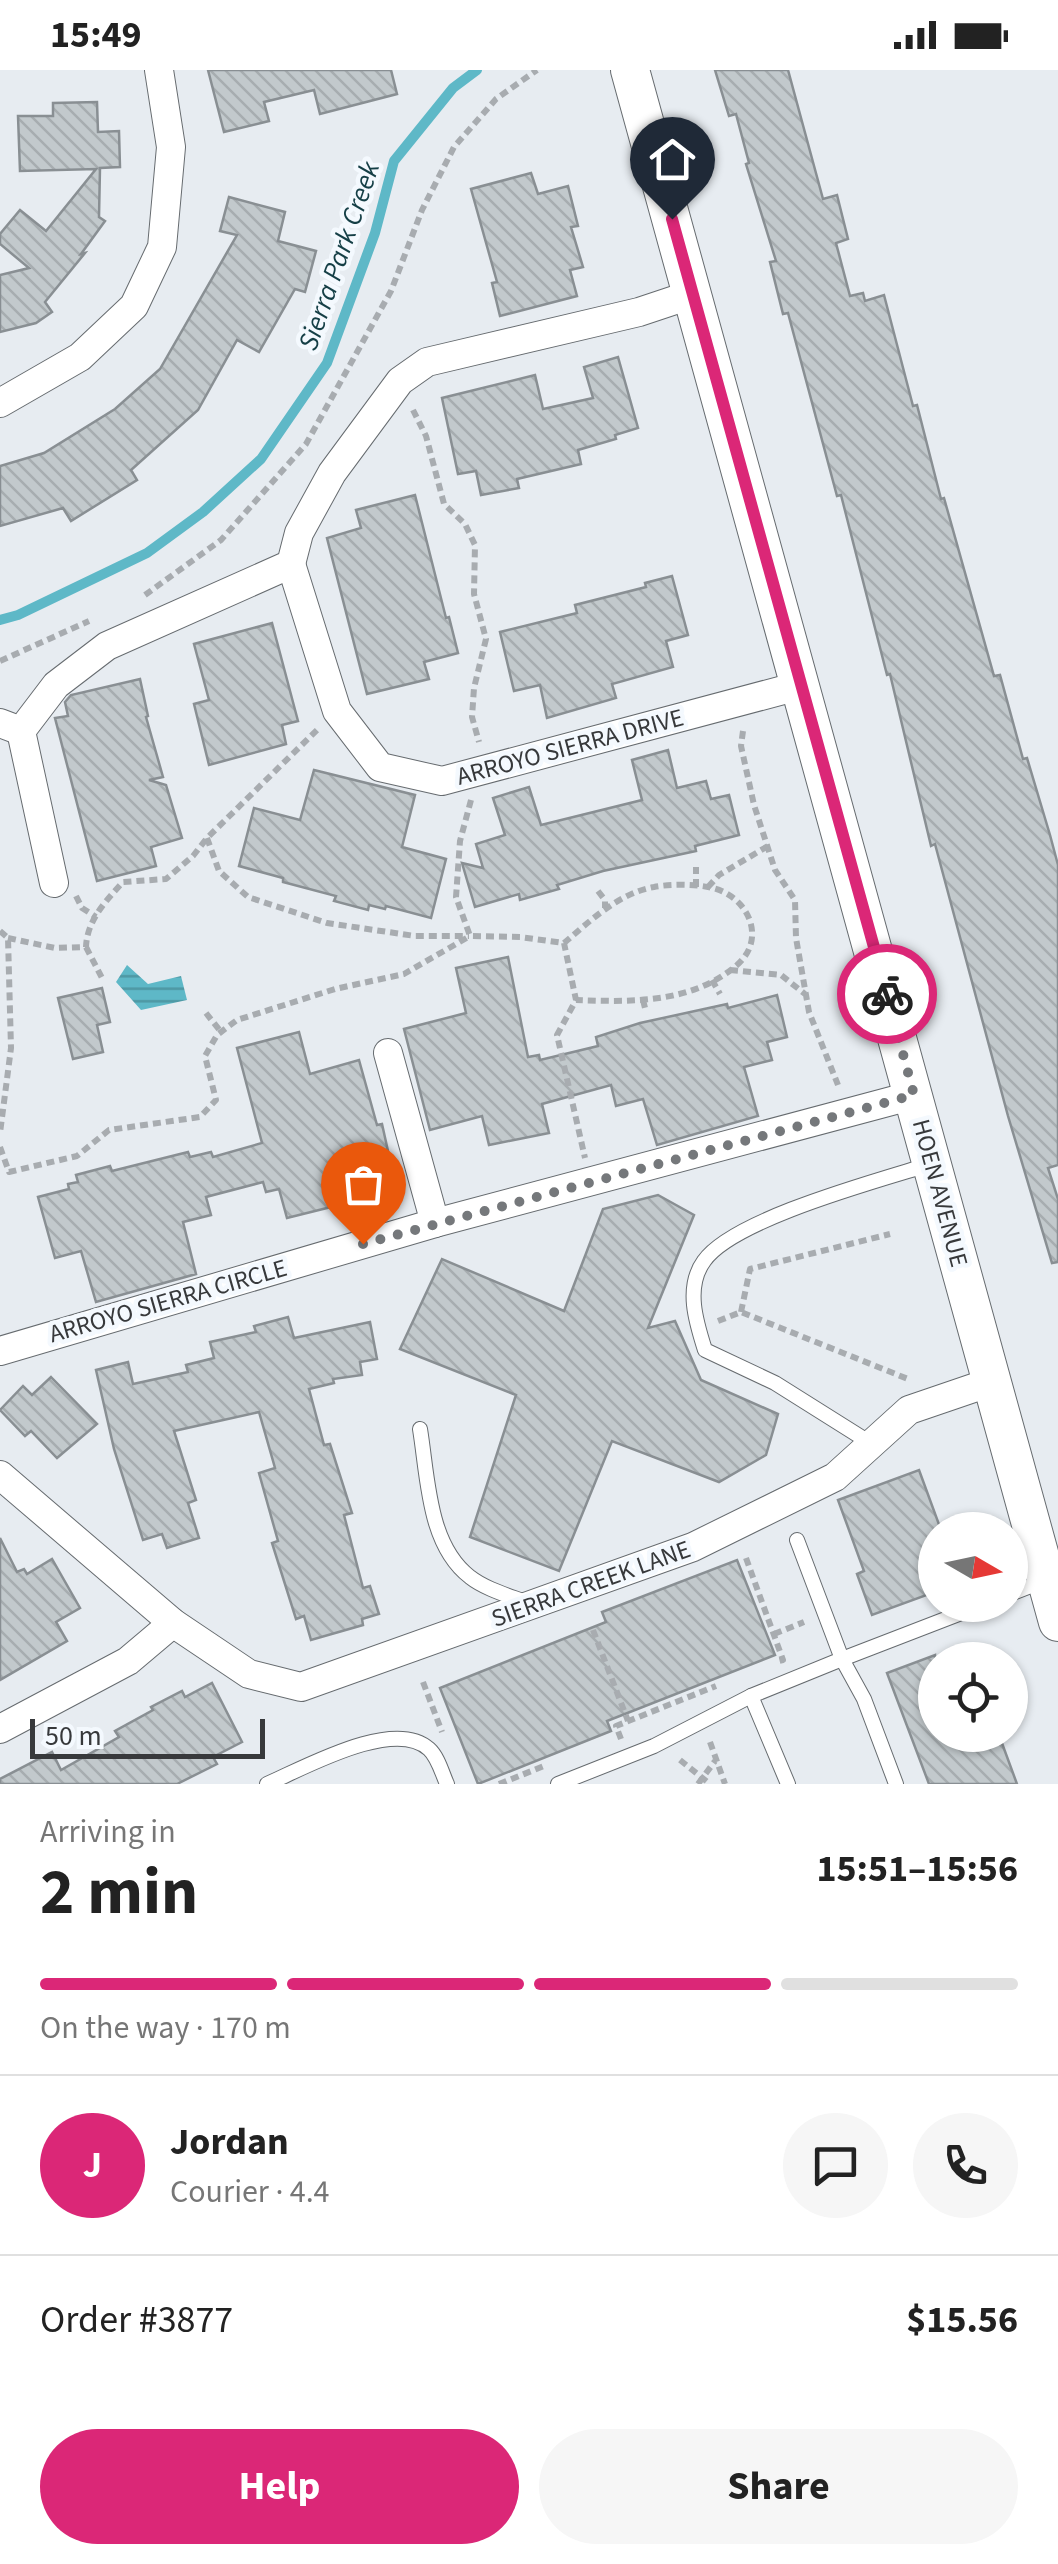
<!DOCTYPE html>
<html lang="en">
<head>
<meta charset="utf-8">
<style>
	body { margin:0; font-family:"Source Sans 3",sans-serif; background:#f6f6f6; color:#222; height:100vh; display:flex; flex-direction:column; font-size:38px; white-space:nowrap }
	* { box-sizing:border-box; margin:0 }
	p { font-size:32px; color:#767676 }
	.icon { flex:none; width:55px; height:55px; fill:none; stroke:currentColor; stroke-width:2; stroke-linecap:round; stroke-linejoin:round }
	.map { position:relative; height:1714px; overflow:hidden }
	.side { display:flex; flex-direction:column; background:#fff; flex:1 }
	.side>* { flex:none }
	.needle { width:65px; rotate:99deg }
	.fabs { position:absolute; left:918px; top:1442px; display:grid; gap:20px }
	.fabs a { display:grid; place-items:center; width:110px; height:110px; border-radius:50%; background:#fff; box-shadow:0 2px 8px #0004; font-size:50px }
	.scale { position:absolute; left:30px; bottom:25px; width:235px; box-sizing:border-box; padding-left:10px; border:5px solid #37393b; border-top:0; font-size:28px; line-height:35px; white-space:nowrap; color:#37393b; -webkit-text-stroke:8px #f4f9fe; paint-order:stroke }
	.pin { position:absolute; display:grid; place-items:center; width:85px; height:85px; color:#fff; margin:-102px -42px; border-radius:50% 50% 50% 0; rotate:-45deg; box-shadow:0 0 10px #0007 }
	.pin .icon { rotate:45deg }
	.courier { position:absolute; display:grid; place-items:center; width:100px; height:100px; margin:-50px; border:8px solid #db2777; border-radius:50%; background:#fff; color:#222; box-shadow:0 2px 12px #0007 }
	.head em { font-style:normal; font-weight:700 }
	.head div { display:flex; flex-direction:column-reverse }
	.head { display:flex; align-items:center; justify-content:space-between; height:170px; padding:0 40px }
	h1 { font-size:65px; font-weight:700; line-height:75px }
	.bar { display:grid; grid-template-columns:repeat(4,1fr); gap:15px 10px; align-content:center; height:120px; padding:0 40px }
	.bar i { height:12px; border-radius:8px; background:#e0e0e0 }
	.bar .on { background:#db2777 }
	.bar p { grid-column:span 4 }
	.line { display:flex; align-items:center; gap:25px; padding:0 40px; border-top:2px solid #e0e0e0 }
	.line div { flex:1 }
	.round { display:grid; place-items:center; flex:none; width:105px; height:105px; border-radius:52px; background:#f6f6f6 }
	.action { display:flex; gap:20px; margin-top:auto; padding:20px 40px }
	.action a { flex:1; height:115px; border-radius:60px; background:#db2777; color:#fff; font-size:40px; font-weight:700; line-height:115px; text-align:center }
	.action a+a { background:#f6f6f6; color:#222 }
	.status { display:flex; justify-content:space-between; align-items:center; height:70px; padding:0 50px; background:#fff; direction:ltr }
	.status svg { height:28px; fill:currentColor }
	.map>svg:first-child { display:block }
	.water { fill:url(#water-rules) }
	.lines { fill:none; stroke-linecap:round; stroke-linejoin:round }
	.stream { stroke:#5eb8c7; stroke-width:10 }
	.building { fill:url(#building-back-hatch); stroke:#898f93; stroke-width:2.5 }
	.lane-casing { stroke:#666b6f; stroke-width:16 }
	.street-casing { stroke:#666b6f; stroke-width:30 }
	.secondary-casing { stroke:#666b6f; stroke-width:40 }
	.path { stroke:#a8acb0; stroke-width:6; stroke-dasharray:8 5; stroke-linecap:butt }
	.lane { stroke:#fff; stroke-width:14 }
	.street { stroke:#fff; stroke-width:28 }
	.secondary { stroke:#fff; stroke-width:38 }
	.done { stroke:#75787b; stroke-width:10; stroke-dasharray:0 18 }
	.route { stroke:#db2777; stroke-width:12 }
	.labels { text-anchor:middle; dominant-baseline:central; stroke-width:9; stroke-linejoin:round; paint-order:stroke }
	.street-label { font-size:25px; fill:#37393b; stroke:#f4f9fe }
	.water-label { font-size:28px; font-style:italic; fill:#153f46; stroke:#f4f9fe }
</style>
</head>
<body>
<div class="status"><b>15:49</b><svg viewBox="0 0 49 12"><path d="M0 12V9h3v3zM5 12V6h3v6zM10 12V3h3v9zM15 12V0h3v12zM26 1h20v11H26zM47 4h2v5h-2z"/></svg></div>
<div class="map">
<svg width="1058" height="1714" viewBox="0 0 1058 1714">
	<defs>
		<pattern id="water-rules" width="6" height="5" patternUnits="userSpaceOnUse" patternTransform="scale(2.5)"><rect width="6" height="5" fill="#5eb8c7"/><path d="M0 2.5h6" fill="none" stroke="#4e97a3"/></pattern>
		<pattern id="building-back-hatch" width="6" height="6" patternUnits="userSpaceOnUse" patternTransform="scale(2.5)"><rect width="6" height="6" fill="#c2c9cc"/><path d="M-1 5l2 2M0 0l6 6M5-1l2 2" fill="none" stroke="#a7adb0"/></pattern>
	</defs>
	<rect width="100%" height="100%" fill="#e7ecf1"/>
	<path class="water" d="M 127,895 L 148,914 L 181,906 L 187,930 L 141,940 L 116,912 Z"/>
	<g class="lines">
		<path class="stream" d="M 0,550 L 18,545 L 147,483 L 203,442 L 261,389 L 327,293 L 375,163 L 394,91 L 453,18 L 477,0"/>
	</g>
	<g class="building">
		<path d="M 208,0 L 391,0 L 397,24 L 320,44 L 314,20 L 264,32 L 269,51 L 224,62 Z"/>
		<path d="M 715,0 L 788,0 L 823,129 L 837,125 L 848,169 L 836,173 L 850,226 L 863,223 L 865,231 L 884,225 L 913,336 L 917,335 L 941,429 L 944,428 L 994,606 L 1000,605 L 1023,689 L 1027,688 L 1050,765 L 1058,795 L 1058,1095 L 1048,1098 L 1058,1129 L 1058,1192 L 1052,1193 L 1008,1046 L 935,774 L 931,776 L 890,604 L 887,605 L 841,425 L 837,426 L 788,243 L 783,244 L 770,192 L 776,191 L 746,94 L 749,93 L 736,44 L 729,46 Z"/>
		<path d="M 97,32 L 98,62 L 119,61 L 120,97 L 100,98 L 99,147 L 105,151 L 81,184 L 85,183 L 45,232 L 52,242 L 36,253 L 0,262 L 0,205 L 29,198 L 0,174 L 0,164 L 20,140 L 46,161 L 96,99 L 20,101 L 18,46 L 53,46 L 53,33 Z"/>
		<path d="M 531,103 L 538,124 L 568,116 L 578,156 L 571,157 L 583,197 L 570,200 L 577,226 L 500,246 L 492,213 L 497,212 L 471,119 Z"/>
		<path d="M 229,127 L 285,142 L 278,171 L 316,181 L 305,222 L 295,219 L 259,282 L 237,270 L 198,340 L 131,400 L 137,410 L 71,451 L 63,438 L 0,456 L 0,396 L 44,383 L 115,339 L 160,299 L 237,165 L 220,161 Z"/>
		<path d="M 618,287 L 638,358 L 615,365 L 616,369 L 578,380 L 581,394 L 517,409 L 519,418 L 481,425 L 476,401 L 458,404 L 442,328 L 535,305 L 543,339 L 593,328 L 584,297 Z"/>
		<path d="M 415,425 L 446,548 L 449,547 L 458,583 L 424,592 L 429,609 L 367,624 L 327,468 L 361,458 L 356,440 Z"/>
		<path d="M 672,506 L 688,565 L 666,571 L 673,597 L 612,614 L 616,628 L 547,648 L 540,615 L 514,621 L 500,562 L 577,543 L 575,535 L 646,517 L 645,513 Z"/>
		<path d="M 272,553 L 298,651 L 282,655 L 286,674 L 209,695 L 194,634 L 209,630 L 194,574 Z"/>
		<path d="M 140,609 L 148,646 L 146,647 L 163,707 L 149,710 L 166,715 L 182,768 L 151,777 L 156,796 L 97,811 L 55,648 L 68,646 L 65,632 L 71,625 Z"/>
		<path d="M 668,680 L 677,718 L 706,711 L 711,729 L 729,725 L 739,765 L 695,776 L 696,781 L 603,801 L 557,815 L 559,819 L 520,830 L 519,824 L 475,837 L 462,793 L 483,798 L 476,774 L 505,765 L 493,728 L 529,717 L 541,755 L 642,730 L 632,690 Z"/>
		<path d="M 314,700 L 415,725 L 402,777 L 446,789 L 431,848 L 386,836 L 385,839 L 369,835 L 368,840 L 334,831 L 336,826 L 283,812 L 283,808 L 239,796 L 254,738 L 300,750 Z"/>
		<path d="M 508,887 L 528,987 L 539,985 L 540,990 L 598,976 L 596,967 L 640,953 L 727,934 L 728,938 L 777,925 L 787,967 L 767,972 L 772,990 L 744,997 L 758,1046 L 657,1075 L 643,1029 L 616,1036 L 611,1015 L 542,1034 L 549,1063 L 489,1075 L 482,1046 L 430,1060 L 404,959 L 466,943 L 456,898 Z"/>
		<path d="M 102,918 L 110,952 L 97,955 L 103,982 L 73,989 L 58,928 Z"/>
		<path d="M 299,962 L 310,1004 L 359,990 L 377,1055 L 382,1054 L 390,1090 L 339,1102 L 347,1133 L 287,1148 L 279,1119 L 266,1122 L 263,1112 L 206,1127 L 211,1145 L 183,1152 L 196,1204 L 96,1232 L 81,1181 L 55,1188 L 38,1127 L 69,1119 L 68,1114 L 78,1112 L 76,1105 L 110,1096 L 112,1101 L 188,1082 L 190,1087 L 211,1082 L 213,1087 L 262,1073 L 237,978 Z"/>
		<path d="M 658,1125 L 694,1145 L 648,1258 L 675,1251 L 701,1310 L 778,1344 L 766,1385 L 719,1412 L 612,1371 L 559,1501 L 470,1467 L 516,1325 L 400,1279 L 442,1189 L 564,1241 L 603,1139 Z"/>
		<path d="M 288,1247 L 294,1268 L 370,1252 L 377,1289 L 360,1292 L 362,1305 L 333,1309 L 334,1313 L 309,1319 L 324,1375 L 330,1374 L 352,1443 L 344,1445 L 363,1518 L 370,1516 L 379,1544 L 362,1549 L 363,1555 L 311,1570 L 304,1546 L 296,1549 L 272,1473 L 278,1471 L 259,1403 L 275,1398 L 259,1342 L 174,1361 L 196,1430 L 188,1433 L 199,1468 L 167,1478 L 162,1464 L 143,1470 L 114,1379 L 96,1300 L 128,1292 L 133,1314 L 188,1302 L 186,1295 L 214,1288 L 210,1272 L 256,1262 L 254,1256 Z"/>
		<path d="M 51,1307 L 97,1354 L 57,1388 L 31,1361 L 25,1366 L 0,1340 L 23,1316 L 32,1325 Z"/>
		<path d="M 919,1400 L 941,1460 L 935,1460 L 935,1522 L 872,1545 L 857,1504 L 864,1501 L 838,1430 Z"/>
		<path d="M 0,1468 L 17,1502 L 24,1499 L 27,1504 L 52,1489 L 80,1538 L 56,1552 L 67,1571 L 0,1610 Z"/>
		<path d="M 737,1490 L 775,1585 L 607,1651 L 611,1661 L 478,1714 L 440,1618 L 606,1552 L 602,1542 Z"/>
		<path d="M 935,1585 L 935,1665 L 999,1665 L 1017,1714 L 929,1714 L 887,1603 Z"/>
		<path d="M 212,1613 L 242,1672 L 213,1687 L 217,1694 L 177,1714 L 0,1714 L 0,1709 L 52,1682 L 61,1700 L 119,1667 L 115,1661 L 153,1640 L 151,1637 L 182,1621 L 185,1627 Z"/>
	</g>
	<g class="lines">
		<g class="lane-casing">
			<g id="lane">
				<path d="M 420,1359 C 428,1408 428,1475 470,1507 C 485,1519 510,1526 528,1533"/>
				<path d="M 872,1374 L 775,1313 L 705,1280 C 696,1252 685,1217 704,1191 C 733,1149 880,1110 931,1094"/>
				<path d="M 1010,1524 L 1046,1510"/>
				<path d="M 751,1626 L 788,1714"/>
				<path d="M 267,1714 C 304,1698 394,1647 429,1679 C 438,1687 442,1703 447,1714"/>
				<path d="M 558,1714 L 654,1676 L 751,1626 L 842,1589 L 797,1470"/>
				<path d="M 896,1714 L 864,1629 L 842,1589 L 982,1535"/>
			</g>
		</g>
		<g class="street-casing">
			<g id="street">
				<path d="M 0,333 L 80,287 L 134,236 L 162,177 L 171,77 L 159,0"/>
				<path d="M 291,494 L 337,641 L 380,697 L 442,711 L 802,615"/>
				<path d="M 0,653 L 21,661 L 56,615 L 107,576 L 291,494 L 299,463 L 332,403 L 400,311 L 427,292 L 639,242 L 693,224"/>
				<path d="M 21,661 L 54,813"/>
				<path d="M 388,983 L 435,1153"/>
				<path d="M 0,1281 L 435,1153 L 914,1025"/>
				<path d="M 0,1405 L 173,1553 L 249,1604 L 301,1617 L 693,1477 L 835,1407 L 909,1340 L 991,1312"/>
				<path d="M 0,1659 L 128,1591 L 173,1553"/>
			</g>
		</g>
		<g class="secondary-casing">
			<path id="secondary" d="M 630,0 L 1058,1552"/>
		</g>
		<g class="path">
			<path d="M 413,340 L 426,366 L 444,434 L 465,454 L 475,475 L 474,524 L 486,569 L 474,618 L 472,647 L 479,672"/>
			<path d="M 145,525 L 221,470 L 306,374 L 391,221 L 422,140 L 454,77 L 496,29 L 537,0"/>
			<path d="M 0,591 L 89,551"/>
			<path d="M 743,661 L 741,676 L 754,735 L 775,800 L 795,830 L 796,868 L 809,942 L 838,1015"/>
			<path d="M 471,730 L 460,771 L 456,827 L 470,866 L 520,867 L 564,873 L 576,930 L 557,965 L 585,1088"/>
			<path d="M 207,768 L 219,801 L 248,827 L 327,853 L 415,866 L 469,866"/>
			<path d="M 696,817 L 696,797"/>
			<path d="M 708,817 L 719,805 L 768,776"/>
			<path d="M 598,821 L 605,830 L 605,838"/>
			<path d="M 76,826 L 82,838 L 96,847"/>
			<path d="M 0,861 L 8,868 L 11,978 L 0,1063"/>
			<path d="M 8,868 L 55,878 L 86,877 C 87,850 106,831 123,812 L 166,809 L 193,786 L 207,768 L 318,659"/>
			<path d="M 564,873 C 590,851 619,823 654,817 C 669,814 693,814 708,817 C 746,823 769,867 737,895 C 692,934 630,932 576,930"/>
			<path d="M 86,877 L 102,908"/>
			<path d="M 730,900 L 781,905 L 805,924"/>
			<path d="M 712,910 L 720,924"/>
			<path d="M 643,930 L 646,942"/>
			<path d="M 206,943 L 221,962"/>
			<path d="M 0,1077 L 9,1102 L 77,1086 L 109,1060 L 200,1047 L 216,1030 L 205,986 L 217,965 L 237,950 L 335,919 L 404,904 L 470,866"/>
			<path d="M 741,1242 L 750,1199 L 890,1164"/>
			<path d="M 718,1251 L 741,1242 L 908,1309"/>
			<path d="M 746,1488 L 783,1590 L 779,1591"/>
			<path d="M 593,1560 L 628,1651"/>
			<path d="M 774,1564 L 804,1552"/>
			<path d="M 423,1612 L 442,1662"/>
			<path d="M 621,1669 L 616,1656 L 716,1616"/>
			<path d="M 710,1672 L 725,1714"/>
			<path d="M 680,1690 L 710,1714"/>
			<path d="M 499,1714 L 544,1696"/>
			<path d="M 698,1714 L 715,1691"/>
		</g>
		<use href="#lane" class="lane"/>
		<use href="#street" class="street"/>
		<use href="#secondary" class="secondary"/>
	</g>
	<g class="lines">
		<path class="done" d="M 363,1174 L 914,1025 L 887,924"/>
		<path class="route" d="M 672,149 L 887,924"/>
	</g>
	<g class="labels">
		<g class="street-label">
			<text transform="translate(570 677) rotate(-15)">ARROYO SIERRA DRIVE</text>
			<text transform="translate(940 1123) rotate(75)">HOEN AVENUE</text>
			<text transform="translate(168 1231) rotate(-16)">ARROYO SIERRA CIRCLE</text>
			<text transform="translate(591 1514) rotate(-20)">SIERRA CREEK LANE</text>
		</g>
		<g class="water-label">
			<text transform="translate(339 186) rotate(-71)">Sierra Park Creek</text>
		</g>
	</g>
</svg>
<div class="fabs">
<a><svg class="needle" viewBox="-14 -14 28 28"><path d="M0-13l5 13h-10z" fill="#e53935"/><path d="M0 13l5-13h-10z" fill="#767676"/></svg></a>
<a><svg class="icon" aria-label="locate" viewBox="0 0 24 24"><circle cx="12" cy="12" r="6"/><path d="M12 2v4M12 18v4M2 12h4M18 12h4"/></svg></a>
</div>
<div class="scale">50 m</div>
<div class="pin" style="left:363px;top:1174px;background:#ea580c"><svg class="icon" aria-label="bag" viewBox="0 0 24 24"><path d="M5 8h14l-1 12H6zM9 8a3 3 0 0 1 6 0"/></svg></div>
<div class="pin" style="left:672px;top:149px;background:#1f2937"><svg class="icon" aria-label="home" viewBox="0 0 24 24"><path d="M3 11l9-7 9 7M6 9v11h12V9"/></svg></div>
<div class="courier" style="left:887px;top:924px"><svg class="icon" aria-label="bike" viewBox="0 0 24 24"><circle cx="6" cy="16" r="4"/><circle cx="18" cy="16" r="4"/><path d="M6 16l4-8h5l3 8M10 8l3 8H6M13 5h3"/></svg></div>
</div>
<section class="side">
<div class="head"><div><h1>2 min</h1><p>Arriving in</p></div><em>15:51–15:56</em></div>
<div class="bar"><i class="on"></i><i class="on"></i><i class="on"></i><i></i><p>On the way · 170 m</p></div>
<div class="line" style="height:180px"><b class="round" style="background:#db2777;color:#fff">J</b><div><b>Jordan</b><p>Courier · 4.4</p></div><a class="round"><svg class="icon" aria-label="chat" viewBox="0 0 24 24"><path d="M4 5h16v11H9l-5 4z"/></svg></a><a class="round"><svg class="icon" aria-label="phone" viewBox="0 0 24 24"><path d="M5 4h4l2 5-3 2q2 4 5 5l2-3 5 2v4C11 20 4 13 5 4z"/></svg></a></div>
<div class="line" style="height:130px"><div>Order #3877</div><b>$15.56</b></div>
<div class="action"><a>Help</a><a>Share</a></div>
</section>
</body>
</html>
